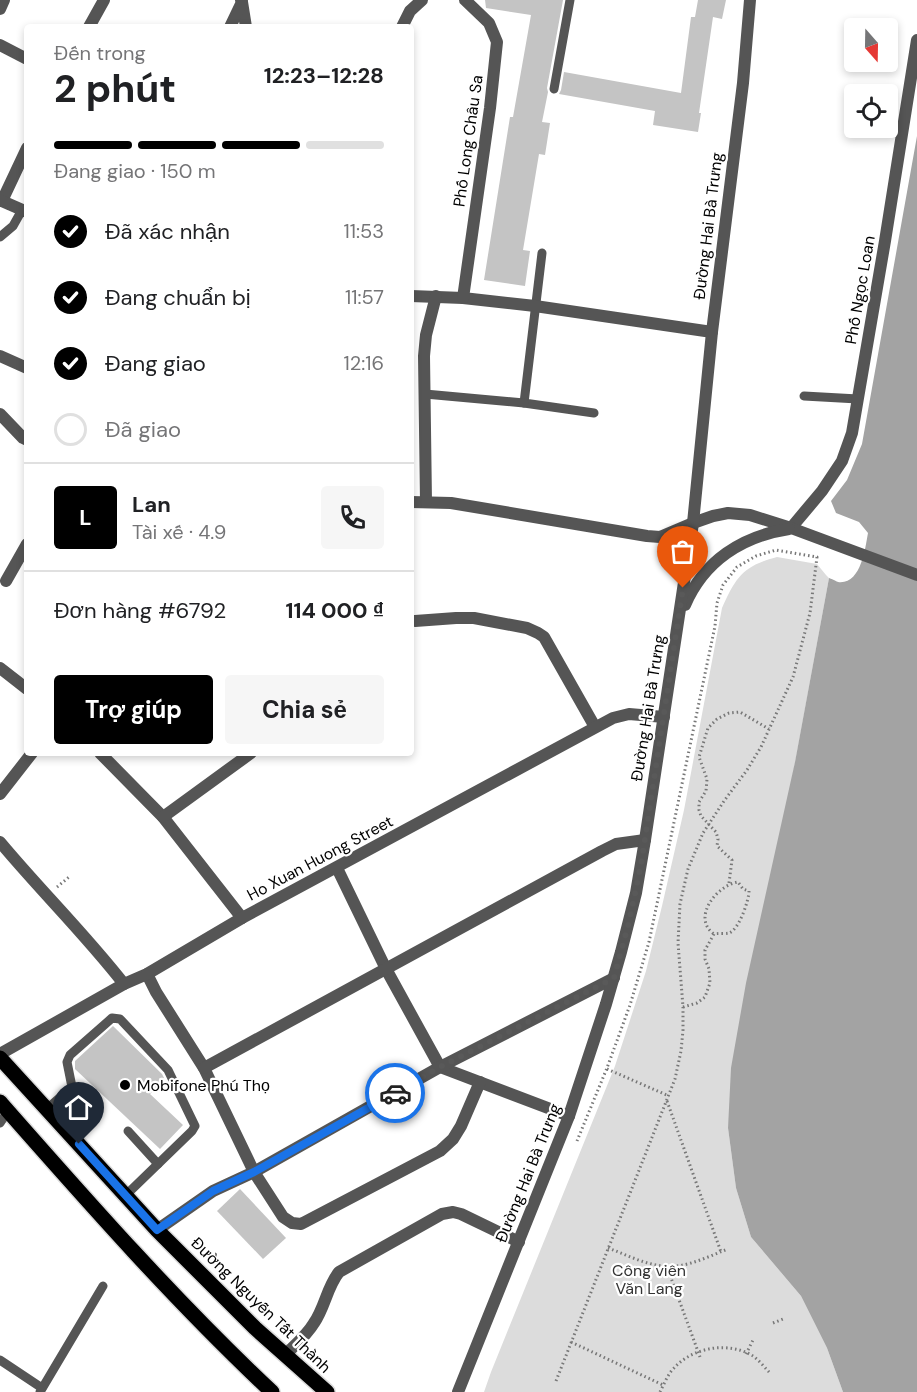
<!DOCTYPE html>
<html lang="vi">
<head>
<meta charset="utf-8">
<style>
	body { margin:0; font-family:"DM Sans",sans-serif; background:#f6f6f6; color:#202124; height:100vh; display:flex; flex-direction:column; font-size:22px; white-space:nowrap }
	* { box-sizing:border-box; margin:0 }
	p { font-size:20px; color:#757577 }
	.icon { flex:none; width:33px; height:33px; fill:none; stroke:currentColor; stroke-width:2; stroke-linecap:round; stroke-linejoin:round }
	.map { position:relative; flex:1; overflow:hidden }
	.sheet { position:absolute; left:24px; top:24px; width:390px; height:732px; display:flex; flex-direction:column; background:#fff; border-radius:6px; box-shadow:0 3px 9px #0003 }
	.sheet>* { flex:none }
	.needle { width:39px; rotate:160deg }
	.fabs { position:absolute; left:844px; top:18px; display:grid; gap:12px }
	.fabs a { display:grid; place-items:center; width:54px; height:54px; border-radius:6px; background:#fff; box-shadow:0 3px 9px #0003; font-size:30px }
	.pin { position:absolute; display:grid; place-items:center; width:51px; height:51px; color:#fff; margin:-62px -26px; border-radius:50% 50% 50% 0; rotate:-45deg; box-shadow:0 0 6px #0007 }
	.pin .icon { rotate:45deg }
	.courier { position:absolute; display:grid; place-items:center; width:60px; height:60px; margin:-30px; border:4px solid #1a73e8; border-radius:50%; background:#fff; color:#222; box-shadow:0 2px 8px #0007 }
	.overview em { font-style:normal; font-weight:700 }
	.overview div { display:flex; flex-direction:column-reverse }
	.overview { display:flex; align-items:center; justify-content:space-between; height:102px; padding:0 30px }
	h1 { font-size:39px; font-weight:700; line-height:45px }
	.bar { display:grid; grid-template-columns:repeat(4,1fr); gap:9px 6px; align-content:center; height:72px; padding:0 30px }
	.bar i { height:8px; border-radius:4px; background:#e0e0e0 }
	.bar .on { background:#000 }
	.bar p { grid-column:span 4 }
	.line { display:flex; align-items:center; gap:15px; padding:0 30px; border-top:2px solid #e0e0e0 }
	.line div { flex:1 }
	.round { display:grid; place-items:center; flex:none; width:63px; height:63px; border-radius:6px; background:#f6f6f6 }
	ol { padding:0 30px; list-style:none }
	li { display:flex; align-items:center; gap:18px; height:66px }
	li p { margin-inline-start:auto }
	li .icon { padding:6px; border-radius:50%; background:#000; color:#fff; stroke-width:4 }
	li:last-child { color:#757577 }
	li i { width:33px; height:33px; border:3px solid #e0e0e0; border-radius:50% }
	.primary-button { display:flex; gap:12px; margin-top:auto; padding:12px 30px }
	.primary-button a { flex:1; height:69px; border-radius:6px; background:#000; color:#fff; font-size:24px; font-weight:700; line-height:69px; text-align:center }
	.primary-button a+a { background:#f6f6f6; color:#202124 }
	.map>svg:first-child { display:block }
	.green { fill:#dcdcdc }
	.water { fill:#a3a3a3 }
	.building { fill:#c4c4c4 }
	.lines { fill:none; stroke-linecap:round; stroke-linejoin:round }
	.primary-casing { stroke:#dbdbdb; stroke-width:18 }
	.path { stroke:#777; stroke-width:3; stroke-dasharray:1.5 3; stroke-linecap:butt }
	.service { stroke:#555; stroke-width:9 }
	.minor { stroke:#555; stroke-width:12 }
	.tertiary { stroke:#555; stroke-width:12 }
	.primary { stroke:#000; stroke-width:15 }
	.done { stroke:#595959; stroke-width:6; stroke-dasharray:0 10.8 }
	.route { stroke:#1a73e8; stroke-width:8 }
	.poi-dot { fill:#000; stroke:#fff; stroke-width:2 }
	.labels { text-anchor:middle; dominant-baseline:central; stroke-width:4.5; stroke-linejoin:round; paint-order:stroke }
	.street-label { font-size:16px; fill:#000; stroke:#fff }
	.poi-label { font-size:16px; fill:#000; stroke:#fff; text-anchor:start }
	.park-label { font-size:16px; fill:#333; stroke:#fff }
</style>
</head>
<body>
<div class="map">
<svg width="917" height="1392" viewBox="0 0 917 1392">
	<rect width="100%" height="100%" fill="#fff"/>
	<path class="green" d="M 777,557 L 817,564 L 826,575 L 829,578 L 728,1128 L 736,1188 L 751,1237 L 801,1296 L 827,1348 L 843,1392 L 484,1392 L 491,1372 L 615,1066 L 646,971 L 662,906 L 684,810 L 722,608 C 736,577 743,566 777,557 Z"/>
	<path class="water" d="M 917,136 L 917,1392 L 843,1392 L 827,1348 L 801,1296 L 751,1237 L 736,1188 L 728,1128 L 731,1068 L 746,983 L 795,762 L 829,578 C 830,578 838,582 838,582 C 861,585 865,549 868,533 L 859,522 L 836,513 L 831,501 L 847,480 L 862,444 Z"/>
	<g class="building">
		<path d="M 485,0 L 563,0 L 547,88 L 548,92 L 542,122 L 550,123 L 545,155 L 539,154 L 523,250 L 530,251 L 525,286 L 484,280 L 510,117 L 513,117 L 531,15 L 486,8 Z"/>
		<path d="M 698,0 L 726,0 L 722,19 L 713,17 L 699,113 L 701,113 L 698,132 L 653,125 L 655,111 L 559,94 L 561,90 L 564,72 L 681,93 L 691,17 L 695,17 Z"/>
		<path d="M 113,1026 L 162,1074 L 164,1078 L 150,1094 L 183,1125 L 160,1149 L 75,1069 L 75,1061 Z"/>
		<path d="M 240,1189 L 286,1238 L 263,1259 L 217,1211 Z"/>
	</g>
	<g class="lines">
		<g class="primary-casing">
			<g id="primary">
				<path d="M 0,1058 L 157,1230 L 255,1328 L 327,1392"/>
				<path d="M 0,1102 C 88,1202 175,1301 272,1392"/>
			</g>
		</g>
		<g class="path">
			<path d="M 729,883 L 732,860 L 717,846 L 718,839 L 716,832 L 701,816 L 699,810 L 699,802 L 706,791 L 707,779 L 699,757 L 708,728 L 717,719 L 729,713 L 740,712 L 769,729"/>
			<path d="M 57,887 L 69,877"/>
			<path d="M 683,1007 L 697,1003 L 705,997 L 710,983 L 709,969 L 705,959 L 705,950 L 714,934 C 719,933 725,934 729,933 C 739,930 749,900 749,891 L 743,889 L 738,882 C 717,885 691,918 714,934"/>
			<path d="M 607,1069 L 669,1096"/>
			<path d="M 667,1101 L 721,1252"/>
			<path d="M 608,1248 C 630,1256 653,1269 677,1266 C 694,1264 712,1255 728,1249"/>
			<path d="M 667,1267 L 700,1357"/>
			<path d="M 773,1323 L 783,1319"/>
			<path d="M 571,1342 L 663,1385"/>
			<path d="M 746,1354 L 753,1340"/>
			<path d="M 556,1381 L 675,1079 L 681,1051 L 683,1030 L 683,1007 L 678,943 L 680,904 L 688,869 L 703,833 L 724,801 L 747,770 L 761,747 L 793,677 L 810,613 L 817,557 L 776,550 L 756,556 L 737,567 L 723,585 L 717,603 L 715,626 L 649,942 L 630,1005 L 607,1068 L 577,1141"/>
			<path d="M 660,1392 C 664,1384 668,1374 674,1368 C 693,1347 729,1341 753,1356 C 759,1360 765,1368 770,1373"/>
		</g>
		<g class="service">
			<path d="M 554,89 L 570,0"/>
			<path d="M 0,237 L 13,226 L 22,210"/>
			<path d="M 542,253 L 524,403 L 594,413"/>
			<path d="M 425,394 L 524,403"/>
			<path d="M 804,396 L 858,399"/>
			<path d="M 47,1109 L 72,1087 L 67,1062 L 70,1055 L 112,1018 L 120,1019 L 168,1070 L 195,1126 L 192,1131 L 126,1195"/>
			<path d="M 0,1123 L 8,1111"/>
			<path d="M 128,1131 L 158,1164"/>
			<path d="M 0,1360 L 42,1388"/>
			<path d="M 40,1392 L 103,1286"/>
		</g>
		<g class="minor">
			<path d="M 242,2 L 246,27"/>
			<path d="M 0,9 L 4,0"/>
			<path d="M 89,27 L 104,0"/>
			<path d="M 230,27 L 242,2 L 241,0"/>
			<path d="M 402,27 L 410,11 L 422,0"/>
			<path d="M 0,45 L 27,59"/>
			<path d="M 0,200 L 2,201 L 27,148"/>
			<path d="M 2,201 L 27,212"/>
			<path d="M 411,296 L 463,298 L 535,306 L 712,332"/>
			<path d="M 463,298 L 490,108 L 497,42 L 489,23 L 465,0"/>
			<path d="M 0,356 L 27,368"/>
			<path d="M 0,414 L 23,438 L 27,440"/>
			<path d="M 411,502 L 451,503 L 647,536 L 660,537 L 693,523"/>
			<path d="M 426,502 L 424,356 L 426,335 L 436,296"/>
			<path d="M 791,528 L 822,491 L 842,461 L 852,433 L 885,241 L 917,40"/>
			<path d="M 6,581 L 27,544"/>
			<path d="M 415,621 L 456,618 L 474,618 L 527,628 L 538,633 L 544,637 L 595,727"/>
			<path d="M 0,668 L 27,689"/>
			<path d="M 100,753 L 163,817 L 242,918"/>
			<path d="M 0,794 L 32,753"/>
			<path d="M 163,817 L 251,753"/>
			<path d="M 0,842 C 40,890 85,934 124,984"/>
			<path d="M 337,868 L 386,969 L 440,1067 L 569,1116"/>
			<path d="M 147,974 L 156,992 L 204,1068 L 254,1172 L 283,1217 L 292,1223 L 301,1224 L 440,1151 L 453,1139 L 461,1126 L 480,1082"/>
			<path d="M 0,1054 L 124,984 L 147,974 L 242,918 L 613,718 L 629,714 L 664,717"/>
			<path d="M 204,1068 L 602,851 L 616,844 L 645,840"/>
			<path d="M 157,1230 L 213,1191 L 254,1172 L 440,1067 L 614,978"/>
			<path d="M 285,1355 C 295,1345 307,1335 314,1323 C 325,1307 327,1287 339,1272 L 442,1214 L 453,1212 L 461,1214 L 519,1242"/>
		</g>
		<g class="tertiary">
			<path d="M 693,523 L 713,516 L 728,513 L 750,515 L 791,528 L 917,575"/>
			<path d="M 685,605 C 704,561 742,536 789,529"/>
			<path d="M 458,1392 L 569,1116 L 606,1004 L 621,952 L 636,893 L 645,840 L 693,523 L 712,332 L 743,83 L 750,0"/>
		</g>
		<use href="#primary" class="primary"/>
	</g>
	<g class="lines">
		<path class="done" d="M 395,1093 L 440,1067 L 614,978 L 629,922 L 641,865 L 683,588"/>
		<path class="route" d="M 79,1144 L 157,1230 L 213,1191 L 254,1172 L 395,1093"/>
	</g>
	<circle class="poi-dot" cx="125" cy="1085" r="6"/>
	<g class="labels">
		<g class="street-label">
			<text transform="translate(468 141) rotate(-82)">Phố Long Châu Sa</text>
			<text transform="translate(708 226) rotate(-83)">Đường Hai Bà Trưng</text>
			<text transform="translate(860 290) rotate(-80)">Phố Ngọc Loan</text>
			<text transform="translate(648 708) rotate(-81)">Đường Hai Bà Trưng</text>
			<text transform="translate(320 858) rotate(-28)">Ho Xuan Huong Street</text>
			<text transform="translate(528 1173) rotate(-68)">Đường Hai Bà Trưng</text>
			<text transform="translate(261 1305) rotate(44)">Đường Nguyễn Tất Thành</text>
		</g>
		<g class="poi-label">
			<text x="137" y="1085">Mobifone Phú Thọ</text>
		</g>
		<g class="park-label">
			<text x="649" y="1270">Công viên<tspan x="649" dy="18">Văn Lang</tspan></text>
		</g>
	</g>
</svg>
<div class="fabs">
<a><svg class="needle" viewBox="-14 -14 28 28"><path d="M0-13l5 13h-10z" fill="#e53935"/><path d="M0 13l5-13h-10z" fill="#757577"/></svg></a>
<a><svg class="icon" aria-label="locate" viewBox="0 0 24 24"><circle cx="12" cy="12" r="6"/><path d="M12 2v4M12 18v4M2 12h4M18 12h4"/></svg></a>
</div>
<div class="pin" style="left:683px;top:588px;background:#ea580c"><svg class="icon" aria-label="bag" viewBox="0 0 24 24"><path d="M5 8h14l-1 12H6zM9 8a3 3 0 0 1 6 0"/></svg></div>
<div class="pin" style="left:79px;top:1144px;background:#1f2937"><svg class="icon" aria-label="home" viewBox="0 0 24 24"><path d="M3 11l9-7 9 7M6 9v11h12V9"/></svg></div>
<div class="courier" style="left:395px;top:1093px"><svg class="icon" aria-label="car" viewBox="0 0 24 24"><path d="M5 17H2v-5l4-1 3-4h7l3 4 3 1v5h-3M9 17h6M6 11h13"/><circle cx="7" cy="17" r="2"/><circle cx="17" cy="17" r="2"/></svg></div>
<section class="sheet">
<div class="overview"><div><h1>2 phút</h1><p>Đến trong</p></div><em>12:23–12:28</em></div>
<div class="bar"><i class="on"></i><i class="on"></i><i class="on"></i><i></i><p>Đang giao · 150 m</p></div>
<ol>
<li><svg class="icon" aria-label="check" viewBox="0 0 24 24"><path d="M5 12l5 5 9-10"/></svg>Đã xác nhận<p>11:53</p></li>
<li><svg class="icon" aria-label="check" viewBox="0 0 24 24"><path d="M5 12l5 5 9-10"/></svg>Đang chuẩn bị<p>11:57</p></li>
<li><svg class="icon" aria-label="check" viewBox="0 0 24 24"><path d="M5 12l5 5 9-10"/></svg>Đang giao<p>12:16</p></li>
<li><i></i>Đã giao</li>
</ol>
<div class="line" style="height:108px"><b class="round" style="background:#000;color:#fff">L</b><div><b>Lan</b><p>Tài xế · 4.9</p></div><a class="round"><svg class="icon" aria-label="phone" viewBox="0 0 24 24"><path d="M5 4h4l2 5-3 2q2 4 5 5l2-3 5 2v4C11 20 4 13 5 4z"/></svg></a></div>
<div class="line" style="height:78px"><div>Đơn hàng #6792</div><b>114 000 ₫</b></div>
<div class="primary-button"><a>Trợ giúp</a><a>Chia sẻ</a></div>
</section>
</div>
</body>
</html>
